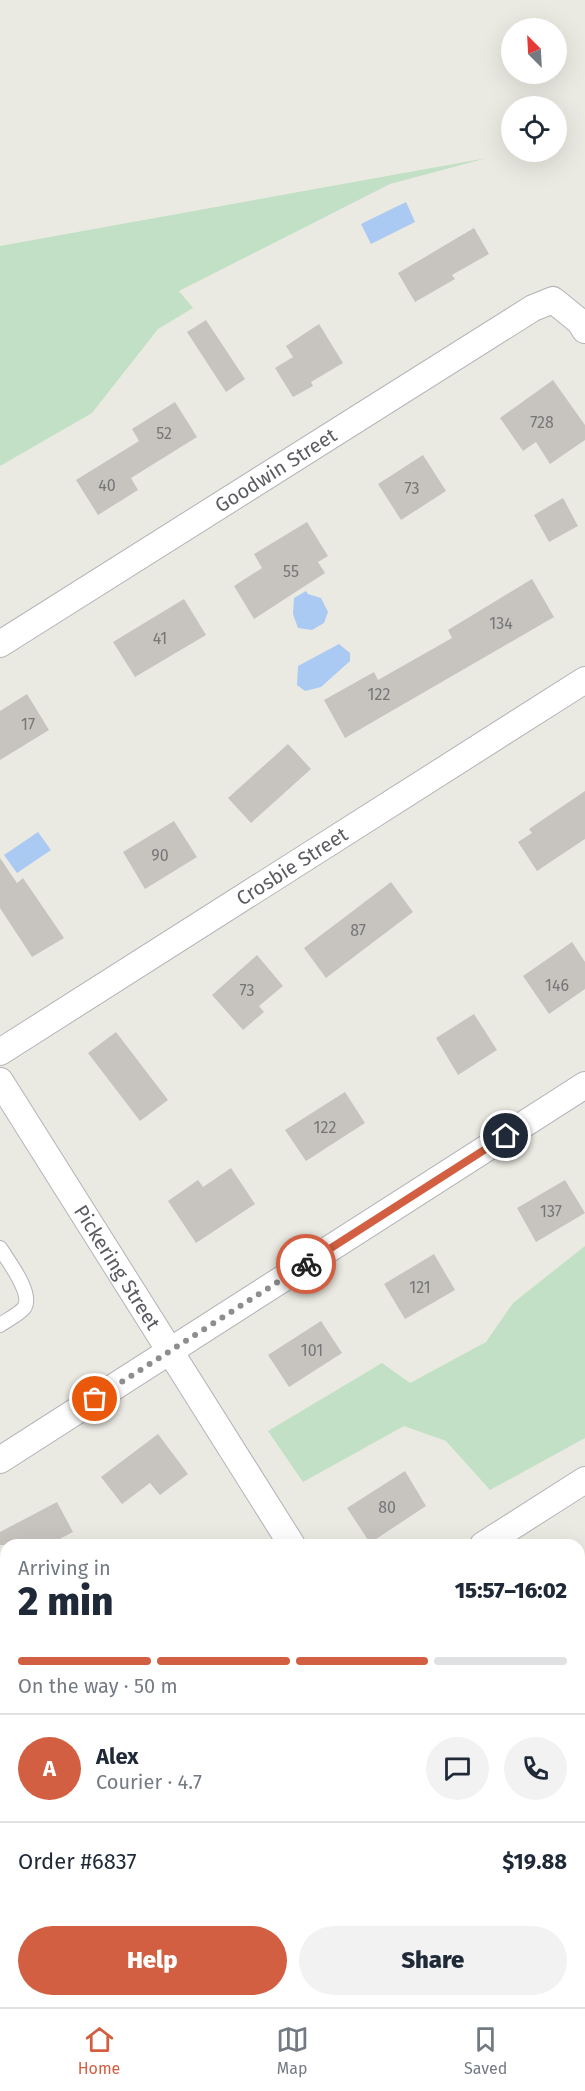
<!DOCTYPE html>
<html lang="en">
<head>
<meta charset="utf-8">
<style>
	body { margin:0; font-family:"Fira Sans",sans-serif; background:#f2f2f3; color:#1f2937; height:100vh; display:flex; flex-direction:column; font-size:22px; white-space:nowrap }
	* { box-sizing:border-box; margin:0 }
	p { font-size:20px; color:#747a83 }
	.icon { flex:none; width:33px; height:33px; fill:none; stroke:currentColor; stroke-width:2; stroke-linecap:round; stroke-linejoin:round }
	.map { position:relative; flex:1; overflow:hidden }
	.side { position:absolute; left:0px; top:1539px; width:585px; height:468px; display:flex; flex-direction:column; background:#fff; border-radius:18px 18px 0 0; box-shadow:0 6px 24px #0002 }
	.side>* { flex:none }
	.needle { width:39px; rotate:336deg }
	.tools { position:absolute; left:501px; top:18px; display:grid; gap:12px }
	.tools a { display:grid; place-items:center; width:66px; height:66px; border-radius:50%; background:#fff; box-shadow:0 6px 24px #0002; font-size:30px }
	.pin { position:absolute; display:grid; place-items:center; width:51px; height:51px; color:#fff; margin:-26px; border:3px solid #fff; border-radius:50%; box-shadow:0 2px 6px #0007 }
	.courier { position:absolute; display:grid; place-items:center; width:60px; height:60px; margin:-30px; border:4px solid #d25f41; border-radius:50%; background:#fff; color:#222; box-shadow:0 2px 8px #0007 }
	.overview em { font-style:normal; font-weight:800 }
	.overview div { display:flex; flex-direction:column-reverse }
	.overview { display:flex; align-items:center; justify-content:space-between; height:102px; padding:0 18px }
	h1 { font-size:39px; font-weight:800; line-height:45px }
	.bar { display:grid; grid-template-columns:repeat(4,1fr); gap:9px 6px; align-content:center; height:72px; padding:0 18px }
	.bar i { height:8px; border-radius:4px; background:#e0e1e3 }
	.bar .current { background:#d25f41 }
	.bar p { grid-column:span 4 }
	.line { display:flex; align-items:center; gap:15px; padding:0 18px; border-top:2px solid #e0e1e3 }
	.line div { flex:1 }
	.round { display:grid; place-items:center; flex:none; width:63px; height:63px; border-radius:32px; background:#f2f2f3 }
	.cta { display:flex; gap:12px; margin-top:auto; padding:12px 18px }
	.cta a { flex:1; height:69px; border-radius:36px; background:#d25f41; color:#fff; font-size:24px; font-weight:800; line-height:69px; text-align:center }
	.cta a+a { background:#f2f2f3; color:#1f2937 }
	.dock { display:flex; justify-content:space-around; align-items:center; height:84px; border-top:2px solid #e0e1e3; background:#fff; font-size:16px; color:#747a83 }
	.dock a { display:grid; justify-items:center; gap:3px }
	.dock .current { color:#d25f41 }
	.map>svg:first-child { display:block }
	.green { fill:#c1e0c5 }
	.water { fill:#aacaf3 }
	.building { fill:#c7c4bf }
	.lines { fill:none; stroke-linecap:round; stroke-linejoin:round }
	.service-casing { stroke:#b2b3b8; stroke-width:16 }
	.minor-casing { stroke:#b2b3b8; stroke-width:28 }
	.service { stroke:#fff; stroke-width:14 }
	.minor { stroke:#fff; stroke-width:26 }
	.done { stroke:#8d8e8e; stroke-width:6; stroke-dasharray:0 10.8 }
	.route { stroke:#d25f41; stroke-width:8 }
	.labels { text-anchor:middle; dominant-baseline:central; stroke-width:5; stroke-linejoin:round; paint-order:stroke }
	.number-label { font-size:16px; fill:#757678 }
	.street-label { font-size:20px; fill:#5a5c61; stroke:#fff }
</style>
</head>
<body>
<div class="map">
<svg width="585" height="2007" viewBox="0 0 585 2007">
	<rect width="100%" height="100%" fill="#ebeae2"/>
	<g class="green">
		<path d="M 487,158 L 390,184 L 179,291 L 193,308 L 158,329 L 92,413 L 0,466 L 0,246 Z"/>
		<path d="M 585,1246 L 585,1438 L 490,1490 L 446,1441 L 404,1426 L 303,1482 L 268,1431 L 382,1363 L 410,1383 L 486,1342 L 513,1303 Z"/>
	</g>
	<g class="water">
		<path d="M 406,202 L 415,222 L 371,244 L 361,224 Z"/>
		<path d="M 306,591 L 308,594 L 321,598 L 328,612 L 324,623 L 312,630 L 298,628 L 293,614 L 294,598 Z"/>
		<path d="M 339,644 L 350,653 L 350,661 L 321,687 L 305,691 L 297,685 L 298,666 Z"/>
		<path d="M 38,832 L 51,850 L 17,873 L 4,855 Z"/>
	</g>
	<g class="building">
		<path d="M 474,228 L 489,254 L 452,275 L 455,279 L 415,302 L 398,273 Z"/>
		<path d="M 206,320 L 245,379 L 226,392 L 187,332 Z"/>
		<path d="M 319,324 L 343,363 L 311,382 L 313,386 L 293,397 L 275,368 L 293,357 L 286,346 Z"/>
		<path d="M 553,380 L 585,425 L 585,440 L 550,464 L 536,442 L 523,451 L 500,418 Z"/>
		<path d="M 175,402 L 197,437 L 131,478 L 138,490 L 98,515 L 76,480 L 139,441 L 132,429 Z"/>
		<path d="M 423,455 L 446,491 L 401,520 L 378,484 Z"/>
		<path d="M 563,498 L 578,526 L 549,542 L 534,515 Z"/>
		<path d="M 307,522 L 328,556 L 318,562 L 325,573 L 254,619 L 234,586 L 262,568 L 254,554 Z"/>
		<path d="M 532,579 L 554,617 L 345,738 L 324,700 L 374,672 L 378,680 L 452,638 L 448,630 Z"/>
		<path d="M 184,599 L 206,635 L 135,677 L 113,642 Z"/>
		<path d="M 27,694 L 49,730 L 0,760 L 0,711 Z"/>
		<path d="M 288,744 L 311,769 L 251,823 L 228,798 Z"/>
		<path d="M 585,791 L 585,839 L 537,871 L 518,842 L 532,833 L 529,829 Z"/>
		<path d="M 174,821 L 197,857 L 145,889 L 123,852 Z"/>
		<path d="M 0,858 L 17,883 L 23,878 L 64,938 L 32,957 L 0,908 Z"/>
		<path d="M 391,882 L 413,912 L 326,978 L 304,948 Z"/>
		<path d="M 572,942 L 585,962 L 585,989 L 549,1014 L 523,976 Z"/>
		<path d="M 257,955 L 283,986 L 259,1006 L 264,1012 L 243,1030 L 212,995 Z"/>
		<path d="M 474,1014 L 497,1050 L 458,1075 L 436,1038 Z"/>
		<path d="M 116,1032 L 168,1100 L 140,1121 L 88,1053 Z"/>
		<path d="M 345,1092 L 365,1123 L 306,1161 L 285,1130 Z"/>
		<path d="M 231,1168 L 255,1204 L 196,1243 L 168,1201 L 198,1180 L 203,1187 Z"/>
		<path d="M 565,1180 L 585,1213 L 536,1242 L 517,1208 Z"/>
		<path d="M 434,1254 L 455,1290 L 405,1319 L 384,1284 Z"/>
		<path d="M 321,1321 L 342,1353 L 289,1387 L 268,1355 Z"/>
		<path d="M 158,1434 L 188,1474 L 160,1495 L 150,1483 L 122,1504 L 101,1477 Z"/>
		<path d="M 405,1471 L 426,1506 L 370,1543 L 347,1508 Z"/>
		<path d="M 57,1502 L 73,1532 L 48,1545 L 0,1545 L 0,1532 Z"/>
	</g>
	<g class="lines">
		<g class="service-casing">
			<path id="service" d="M 0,1248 C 8,1261 34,1294 24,1308 C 18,1315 7,1320 0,1325"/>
		</g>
		<g class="minor-casing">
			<g id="minor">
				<path id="s1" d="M 0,644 L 533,308 L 553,300 L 580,322 L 585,330"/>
				<path id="s2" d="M 0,1052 L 585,680"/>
				<path id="s3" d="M 0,1081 L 292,1545"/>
				<path d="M 0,1460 L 585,1085"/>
				<path d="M 483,1545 L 585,1480"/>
				<path d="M 579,1888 L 585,1885"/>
				<path d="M 104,2001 L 108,2007"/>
				<path d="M 393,2007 L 402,2001"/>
			</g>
		</g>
		<use href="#service" class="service"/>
		<use href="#minor" class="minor"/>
	</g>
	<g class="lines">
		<path class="done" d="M 95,1399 L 306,1264"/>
		<path class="route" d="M 306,1264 L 506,1136"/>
	</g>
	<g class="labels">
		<g class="number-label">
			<text x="542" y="422">728</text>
			<text x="164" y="433">52</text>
			<text x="107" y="485">40</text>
			<text x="412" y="488">73</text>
			<text x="291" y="571">55</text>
			<text x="501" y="623">134</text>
			<text x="160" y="638">41</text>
			<text x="379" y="694">122</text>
			<text x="28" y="724">17</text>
			<text x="160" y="855">90</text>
			<text x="358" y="930">87</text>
			<text x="557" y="985">146</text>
			<text x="247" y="990">73</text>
			<text x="325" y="1127">122</text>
			<text x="551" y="1211">137</text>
			<text x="420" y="1287">121</text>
			<text x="312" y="1350">101</text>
			<text x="387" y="1507">80</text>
		</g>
		<g class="street-label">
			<text stroke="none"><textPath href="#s1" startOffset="326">Goodwin Street</textPath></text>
			<text stroke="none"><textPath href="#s2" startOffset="346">Crosbie Street</textPath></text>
			<text stroke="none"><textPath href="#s3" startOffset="220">Pickering Street</textPath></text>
		</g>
	</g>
</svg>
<div class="tools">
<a><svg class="needle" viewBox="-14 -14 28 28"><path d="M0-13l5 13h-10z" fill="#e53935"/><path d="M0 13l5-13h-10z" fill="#747a83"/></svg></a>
<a><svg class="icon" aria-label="locate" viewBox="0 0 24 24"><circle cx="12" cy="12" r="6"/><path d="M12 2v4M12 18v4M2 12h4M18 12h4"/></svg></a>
</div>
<div class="pin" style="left:95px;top:1399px;background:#ea580c"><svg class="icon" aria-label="bag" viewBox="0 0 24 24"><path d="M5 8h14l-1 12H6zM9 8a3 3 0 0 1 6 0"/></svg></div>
<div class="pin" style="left:506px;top:1136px;background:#1f2937"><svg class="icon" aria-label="home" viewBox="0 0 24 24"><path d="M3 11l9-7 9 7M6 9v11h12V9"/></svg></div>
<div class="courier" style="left:306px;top:1264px"><svg class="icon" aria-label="bike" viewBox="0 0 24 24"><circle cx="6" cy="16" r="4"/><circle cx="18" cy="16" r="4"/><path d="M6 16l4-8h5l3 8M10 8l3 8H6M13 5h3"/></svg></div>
<section class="side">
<div class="overview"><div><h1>2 min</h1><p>Arriving in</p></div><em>15:57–16:02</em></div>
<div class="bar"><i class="current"></i><i class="current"></i><i class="current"></i><i></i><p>On the way · 50 m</p></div>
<div class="line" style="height:108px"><b class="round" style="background:#d25f41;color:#fff">A</b><div><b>Alex</b><p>Courier · 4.7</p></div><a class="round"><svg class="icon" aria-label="chat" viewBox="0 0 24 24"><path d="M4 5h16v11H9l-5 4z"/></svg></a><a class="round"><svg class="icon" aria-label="phone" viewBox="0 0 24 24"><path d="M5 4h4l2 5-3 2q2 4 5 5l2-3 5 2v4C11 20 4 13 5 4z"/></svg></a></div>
<div class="line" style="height:78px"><div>Order #6837</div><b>$19.88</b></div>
<div class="cta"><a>Help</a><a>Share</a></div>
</section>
</div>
<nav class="dock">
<a class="current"><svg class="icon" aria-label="home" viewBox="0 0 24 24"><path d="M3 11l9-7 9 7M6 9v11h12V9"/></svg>Home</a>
<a><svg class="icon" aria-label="map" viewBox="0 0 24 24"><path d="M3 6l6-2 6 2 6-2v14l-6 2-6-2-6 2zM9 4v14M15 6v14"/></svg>Map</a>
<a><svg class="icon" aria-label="saved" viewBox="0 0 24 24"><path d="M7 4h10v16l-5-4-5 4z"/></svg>Saved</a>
</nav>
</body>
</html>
